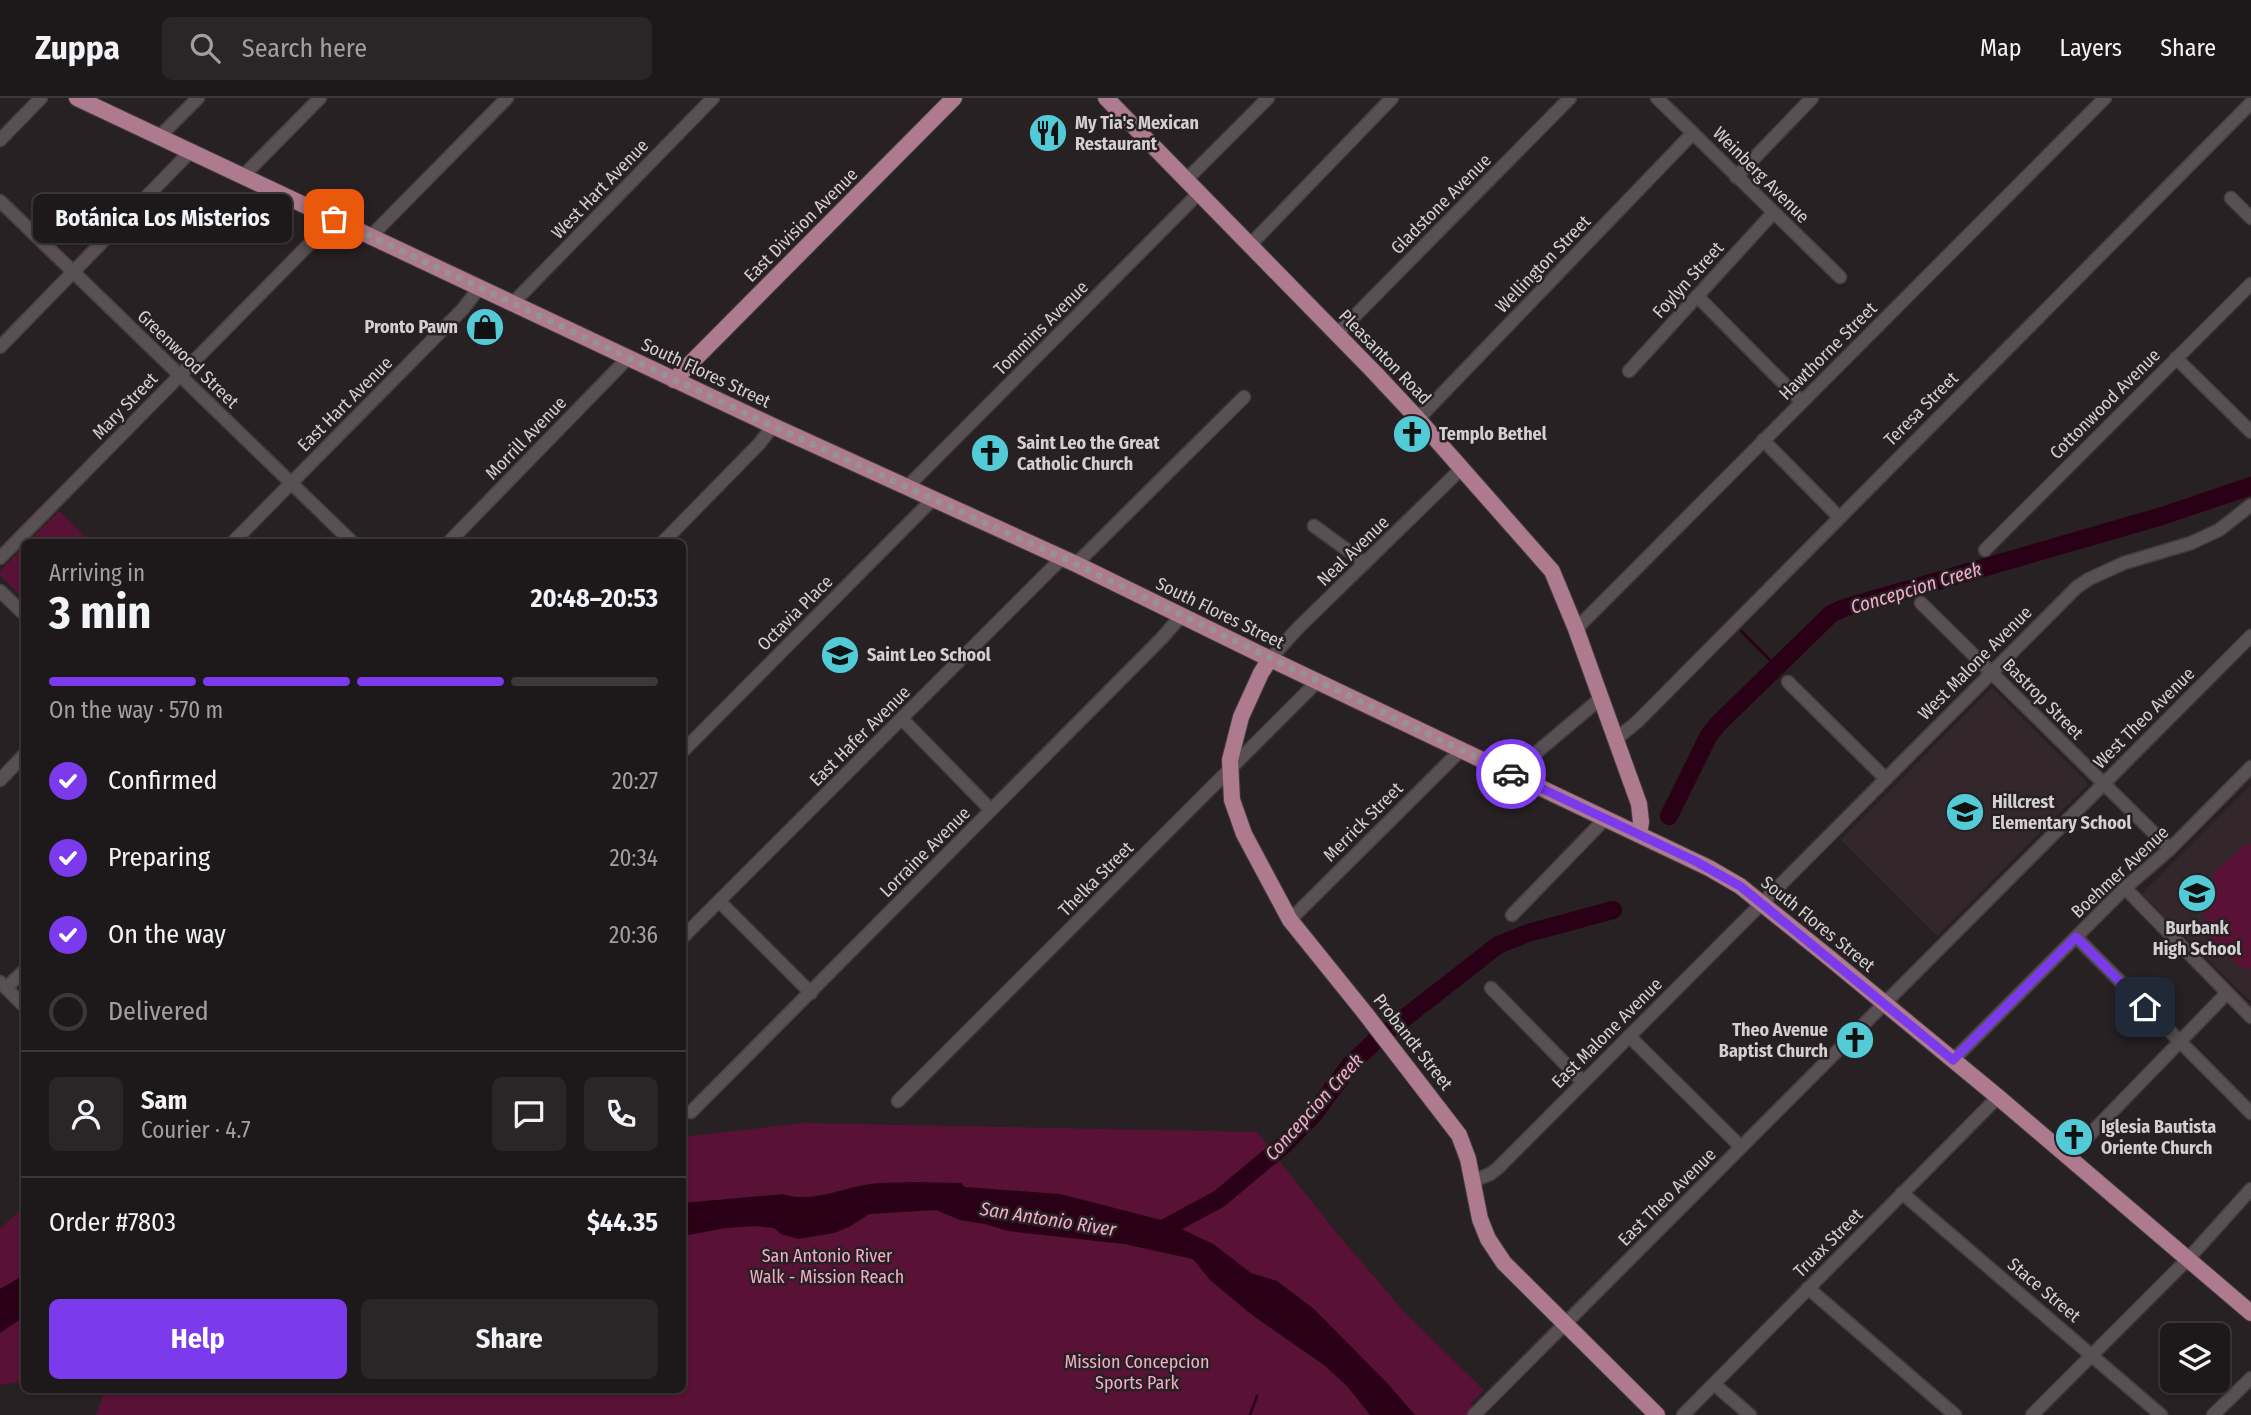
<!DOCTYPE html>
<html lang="en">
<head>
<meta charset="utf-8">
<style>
	body { margin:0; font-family:"Fira Sans Condensed",sans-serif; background:#2a2627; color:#f1f3f6; height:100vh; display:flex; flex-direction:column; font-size:26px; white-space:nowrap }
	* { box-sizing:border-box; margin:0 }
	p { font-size:23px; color:#a0a0a2 }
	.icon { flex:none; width:38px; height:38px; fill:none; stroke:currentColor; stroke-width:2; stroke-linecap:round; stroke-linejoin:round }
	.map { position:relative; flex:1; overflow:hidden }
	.panel { position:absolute; left:21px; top:441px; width:665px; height:854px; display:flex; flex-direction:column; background:#1d191a; border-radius:10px; box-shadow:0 2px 5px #0004,0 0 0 2px #3b3839 }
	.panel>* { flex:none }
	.tools { position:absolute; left:2160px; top:1225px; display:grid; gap:14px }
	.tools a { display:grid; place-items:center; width:70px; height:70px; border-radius:10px; background:#1d191a; box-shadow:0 2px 5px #0004,0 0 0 2px #3b3839; font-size:35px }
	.pin { position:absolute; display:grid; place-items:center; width:60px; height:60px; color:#fff; margin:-30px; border-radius:14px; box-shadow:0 4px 10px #0006 }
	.courier { position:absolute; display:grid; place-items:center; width:70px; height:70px; margin:-35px; border:5px solid #7c3aed; border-radius:50%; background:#fff; color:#222; box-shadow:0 2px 9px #0007 }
	.bubble { position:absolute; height:49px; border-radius:10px; background:#1d191a; box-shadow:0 2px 5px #0004,0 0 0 2px #3b3839; font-size:23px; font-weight:700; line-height:49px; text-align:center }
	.headline em { font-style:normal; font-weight:700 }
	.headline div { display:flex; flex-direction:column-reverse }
	.headline { display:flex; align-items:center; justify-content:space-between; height:119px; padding:0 28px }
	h1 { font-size:46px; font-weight:700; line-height:52px }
	.bar { display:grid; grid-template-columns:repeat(4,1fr); gap:10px 7px; align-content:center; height:84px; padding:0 28px }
	.bar i { height:9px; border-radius:5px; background:#3b3839 }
	.bar .current { background:#7c3aed }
	.bar p { grid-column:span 4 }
	.line { display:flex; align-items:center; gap:18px; padding:0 28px; border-top:2px solid #3b3839 }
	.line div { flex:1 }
	.round { display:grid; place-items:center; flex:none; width:74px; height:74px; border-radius:10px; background:#2a2627 }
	ol { padding:0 28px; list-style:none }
	li { display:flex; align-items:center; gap:21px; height:77px }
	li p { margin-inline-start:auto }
	li .icon { padding:7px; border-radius:50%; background:#7c3aed; color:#fff; stroke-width:4 }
	li:last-child { color:#a0a0a2 }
	li i { width:38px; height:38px; border:4px solid #3b3839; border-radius:50% }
	.action { display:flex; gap:14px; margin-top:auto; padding:14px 28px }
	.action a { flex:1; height:80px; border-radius:10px; background:#7c3aed; color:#fff; font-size:28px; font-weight:700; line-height:80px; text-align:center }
	.action a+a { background:#2a2627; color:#f1f3f6 }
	header { display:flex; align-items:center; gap:42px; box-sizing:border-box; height:98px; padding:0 35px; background:#1d191a; border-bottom:2px solid #3b3839 }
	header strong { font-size:33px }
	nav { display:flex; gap:38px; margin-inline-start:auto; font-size:24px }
	.search { width:490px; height:63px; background:#2a2627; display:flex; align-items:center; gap:18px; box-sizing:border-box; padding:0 24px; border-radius:10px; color:#a0a0a2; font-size:26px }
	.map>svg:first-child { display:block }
	.built { fill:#34272c }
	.green { fill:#591136 }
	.water { fill:#290015 }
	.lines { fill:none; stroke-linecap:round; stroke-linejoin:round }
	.stream { stroke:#290015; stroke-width:2.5 }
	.river { stroke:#290015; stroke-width:18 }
	.minor-casing { stroke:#433d3f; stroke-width:15 }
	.major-casing { stroke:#433d3f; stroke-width:18 }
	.minor { stroke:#585053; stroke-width:12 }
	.major { stroke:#ad7a8e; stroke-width:16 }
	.done { stroke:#979394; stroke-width:7; stroke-dasharray:0 12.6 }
	.route { stroke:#7c3aed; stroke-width:9 }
	.labels { text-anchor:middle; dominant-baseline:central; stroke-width:5; stroke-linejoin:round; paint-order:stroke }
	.poi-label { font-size:18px; font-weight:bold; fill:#d4d0d1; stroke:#272123; text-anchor:start }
	.street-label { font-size:18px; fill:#d4d0d1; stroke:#272123 }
	.park-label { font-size:18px; fill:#f4aac8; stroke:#272123 }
	.water-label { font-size:19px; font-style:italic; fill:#f6acc9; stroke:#272123 }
</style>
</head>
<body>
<header>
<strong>Zuppa</strong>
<div class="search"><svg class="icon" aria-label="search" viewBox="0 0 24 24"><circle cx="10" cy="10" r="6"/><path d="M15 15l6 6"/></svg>Search here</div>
<nav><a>Map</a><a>Layers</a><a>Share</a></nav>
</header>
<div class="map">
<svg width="2251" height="1317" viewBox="0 0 2251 1317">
	<rect width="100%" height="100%" fill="#272123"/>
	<g class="built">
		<path d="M 1992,590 L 2088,686 L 1937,838 L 1841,742 Z"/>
		<path d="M 2251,687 L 2251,904 L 2143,797 L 2144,793 Z"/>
	</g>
	<g class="green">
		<path d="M 59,413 L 91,444 L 28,444 Z"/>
		<path d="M 24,448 L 24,502 L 0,477 L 1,472 Z"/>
		<path d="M 2248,745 L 2251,749 L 2251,869 L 2246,873 L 2214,846 L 2204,819 L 2204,801 L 2214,774 Z"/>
		<path d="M 802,1025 L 1257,1034 L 1335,1133 L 1406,1216 L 1484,1292 L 1470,1306 L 1481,1317 L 96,1317 L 105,1292 L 682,1292 L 683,1039 Z"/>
		<path d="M 24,1108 L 24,1284 L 0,1287 L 0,1131 Z"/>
	</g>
	<g class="water">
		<path d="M 914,1084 L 961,1085 L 965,1089 L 1060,1096 L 1165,1123 L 1213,1146 L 1251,1175 L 1277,1183 L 1314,1211 L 1388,1286 L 1415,1317 L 1370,1317 L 1348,1289 L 1324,1267 L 1252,1217 L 1210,1182 L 1193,1161 L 1124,1146 L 1008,1133 L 985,1126 L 960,1122 L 936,1112 L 869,1116 L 849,1129 L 834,1135 L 798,1141 L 781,1136 L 774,1130 L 755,1128 L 726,1130 L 683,1138 L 683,1105 L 783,1096 C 809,1105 838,1092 864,1087 C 880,1084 897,1085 914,1084 Z"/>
		<path d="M 24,1177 L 24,1219 L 0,1235 L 0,1191 Z"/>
	</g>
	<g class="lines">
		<g class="stream">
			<path d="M 1741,533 L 1776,568"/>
			<path d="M 1250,1317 L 1257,1298"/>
		</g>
		<g class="river">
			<path d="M 1669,718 L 1709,637 L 1718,626 L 1831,516 L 1844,510 L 2162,418 L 2251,388"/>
			<path d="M 1393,929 L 1498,847 L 1528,835 L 1613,812"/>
			<path d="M 1152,1137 L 1219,1101 L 1285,1046 L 1313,1017 L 1351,966 L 1374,944"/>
		</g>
		<g class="minor-casing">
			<g id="minor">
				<path d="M 1657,0 L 1840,179"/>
				<path d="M 159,39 L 198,0"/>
				<path d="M 0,42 L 41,0"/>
				<path d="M 243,78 L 320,0"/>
				<path d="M 1736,79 L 1812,0"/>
				<path d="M 1186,82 L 1268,0"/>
				<path d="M 2231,100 L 2251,120"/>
				<path d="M 0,103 L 352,444"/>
				<path d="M 370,139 L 507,0"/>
				<path d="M 1249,148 L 1392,0"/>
				<path d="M 1697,198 L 1802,304"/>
				<path d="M 512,206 L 713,0"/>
				<path d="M 1337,236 L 1570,0"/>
				<path d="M 0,249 L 191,53"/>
				<path d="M 2176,260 L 2251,334"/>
				<path d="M 1629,273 L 1773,115"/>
				<path d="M 1418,321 L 1693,35"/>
				<path d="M 1763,342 L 1839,419"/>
				<path d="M 907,389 L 1199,95"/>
				<path d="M 1314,428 L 1365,465"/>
				<path d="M 233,444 L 463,211 L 479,190"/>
				<path d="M 449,444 L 628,260"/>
				<path d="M 663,444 L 759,346 L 773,328"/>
				<path d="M 1985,452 L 2251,186"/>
				<path d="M 0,460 L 334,121"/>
				<path d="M 1076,466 L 1244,299"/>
				<path d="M 0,493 L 24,516"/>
				<path d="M 1921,505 L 2170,751"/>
				<path d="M 1576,531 L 2105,0"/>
				<path d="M 1270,561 L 1298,530 L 1461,371"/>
				<path d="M 1788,584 L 1885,680"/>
				<path d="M 902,621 L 991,712"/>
				<path d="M 1616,641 L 1637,624 L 2251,5"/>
				<path d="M 682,654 L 933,401"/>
				<path d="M 1511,676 L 1601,600"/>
				<path d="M 0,682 L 24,657"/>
				<path d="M 2125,790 L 2251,919"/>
				<path d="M 719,803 L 811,895"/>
				<path d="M 1512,817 L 1605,721"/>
				<path d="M 1290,822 L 1461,652"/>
				<path d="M 2076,839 L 2251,1015"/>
				<path d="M 682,840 L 1062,460"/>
				<path d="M 0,884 L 24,908"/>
				<path d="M 6,890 L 24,873"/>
				<path d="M 1491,890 L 1583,984"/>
				<path d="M 1629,938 L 1741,1049"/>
				<path d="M 1953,962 L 2125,790 L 2170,751 L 2251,669"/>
				<path d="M 898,1003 L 1318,583"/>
				<path d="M 691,1014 L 1162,540 L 1182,517"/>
				<path d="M 2069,1058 L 2227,895"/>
				<path d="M 1473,1083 L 1490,1076 L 1498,1070 L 2077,489 L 2089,481 L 2124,465 L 2191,445 L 2219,432 L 2251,407"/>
				<path d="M 1902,1095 L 2161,1317"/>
				<path d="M 1808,1190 L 1955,1317"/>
				<path d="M 1714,1286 L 1750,1317"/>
				<path d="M 1474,1317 L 2251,538"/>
				<path d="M 1683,1317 L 1998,999"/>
				<path d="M 2032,1317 L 2189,1160 L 2251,1091"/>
				<path d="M 2213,1317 L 2251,1280"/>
			</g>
		</g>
		<g class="major-casing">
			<g id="major">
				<path d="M 77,0 L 773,328 L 1076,466 L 1270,561 L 1709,770 L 1740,788 L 1832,862 L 1998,999 L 2251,1215"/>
				<path d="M 1106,0 L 1375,275 L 1418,321 L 1552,473 L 1576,531 L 1639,706 L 1641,724 L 1639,736"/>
				<path d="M 674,282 L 954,0"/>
				<path d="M 1270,561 L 1261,575 L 1241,619 L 1230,662 L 1232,702 L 1244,736 L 1290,822 L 1365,915 L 1459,1037 L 1468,1061 L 1480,1121 L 1488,1141 L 1504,1165 L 1657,1317"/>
			</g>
		</g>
		<use href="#minor" class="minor"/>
		<use href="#major" class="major"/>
	</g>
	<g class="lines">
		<path class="done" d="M 334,121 L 773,328 L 1076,466 L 1511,676"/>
		<path class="route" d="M 1511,676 L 1695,763 L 1740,788 L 1953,962 L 2076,839 L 2145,909"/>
	</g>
	<defs>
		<g id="restaurant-disc" transform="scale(2.0125)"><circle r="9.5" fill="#52cbd7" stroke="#272123"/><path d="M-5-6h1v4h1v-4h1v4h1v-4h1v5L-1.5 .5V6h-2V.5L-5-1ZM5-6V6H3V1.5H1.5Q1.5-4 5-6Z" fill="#111"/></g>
		<g id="shop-disc" transform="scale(2.0125)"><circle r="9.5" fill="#52cbd7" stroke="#272123"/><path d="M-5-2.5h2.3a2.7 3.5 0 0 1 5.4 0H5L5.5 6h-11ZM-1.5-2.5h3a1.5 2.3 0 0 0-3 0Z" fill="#111"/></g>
		<g id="church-disc" transform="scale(2.0125)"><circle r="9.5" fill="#52cbd7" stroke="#272123"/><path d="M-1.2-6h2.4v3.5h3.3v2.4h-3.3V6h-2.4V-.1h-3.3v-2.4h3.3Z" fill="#111"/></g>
		<g id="school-disc" transform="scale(2.0125)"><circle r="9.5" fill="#52cbd7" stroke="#272123"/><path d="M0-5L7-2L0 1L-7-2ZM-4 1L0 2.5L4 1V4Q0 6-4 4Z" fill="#111"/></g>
	</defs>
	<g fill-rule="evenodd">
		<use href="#restaurant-disc" x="1048" y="35"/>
		<use href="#shop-disc" x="485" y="229"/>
		<use href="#church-disc" x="1412" y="336"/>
		<use href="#church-disc" x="990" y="355"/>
		<use href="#school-disc" x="840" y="557"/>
		<use href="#school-disc" x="1965" y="714"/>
		<use href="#school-disc" x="2197" y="795"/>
		<use href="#church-disc" x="1855" y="942"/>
		<use href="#church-disc" x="2074" y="1039"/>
	</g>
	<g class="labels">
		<g class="poi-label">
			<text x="1075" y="25">My Tia's Mexican<tspan x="1075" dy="21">Restaurant</tspan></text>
			<text x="458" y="229" text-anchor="end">Pronto Pawn</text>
			<text x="1439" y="336">Templo Bethel</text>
			<text x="1017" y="345">Saint Leo the Great<tspan x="1017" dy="21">Catholic Church</tspan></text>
			<text x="867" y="557">Saint Leo School</text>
			<text x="1992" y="704">Hillcrest<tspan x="1992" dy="21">Elementary School</tspan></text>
			<text x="2197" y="830" text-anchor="middle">Burbank<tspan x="2197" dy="21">High School</tspan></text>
			<text x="1828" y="932" text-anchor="end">Theo Avenue<tspan x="1828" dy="21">Baptist Church</tspan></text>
			<text x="2101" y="1029">Iglesia Bautista<tspan x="2101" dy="21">Oriente Church</tspan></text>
		</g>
		<g class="street-label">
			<text transform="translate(1761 77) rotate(45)">Weinberg Avenue</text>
			<text transform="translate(600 91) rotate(-46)">West Hart Avenue</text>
			<text transform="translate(1441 106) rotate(-45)">Gladstone Avenue</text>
			<text transform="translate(801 127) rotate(-45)">East Division Avenue</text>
			<text transform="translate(1543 166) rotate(-46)">Wellington Street</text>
			<text transform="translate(1688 182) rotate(-48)">Foylyn Street</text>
			<text transform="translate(1041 230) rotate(-45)">Tommins Avenue</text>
			<text transform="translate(1828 253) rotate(-45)">Hawthorne Street</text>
			<text transform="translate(1385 259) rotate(46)">Pleasanton Road</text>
			<text transform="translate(188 261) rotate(44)">Greenwood Street</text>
			<text transform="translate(706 275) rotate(25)">South Flores Street</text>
			<text transform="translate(345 306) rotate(-45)">East Hart Avenue</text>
			<text transform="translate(2105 306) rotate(-45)">Cottonwood Avenue</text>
			<text transform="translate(125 308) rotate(-46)">Mary Street</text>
			<text transform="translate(1921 311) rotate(-45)">Teresa Street</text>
			<text transform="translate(526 340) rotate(-46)">Morrill Avenue</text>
			<text transform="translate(1353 453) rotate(-44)">Neal Avenue</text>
			<text transform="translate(795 515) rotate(-45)">Octavia Place</text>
			<text transform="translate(1220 515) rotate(26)">South Flores Street</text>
			<text transform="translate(1975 565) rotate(-45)">West Malone Avenue</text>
			<text transform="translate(2043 601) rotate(45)">Bastrop Street</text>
			<text transform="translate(2144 620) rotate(-45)">West Theo Avenue</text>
			<text transform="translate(860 638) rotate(-45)">East Hafer Avenue</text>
			<text transform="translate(1363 724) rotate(-45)">Merrick Street</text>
			<text transform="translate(925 754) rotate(-45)">Lorraine Avenue</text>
			<text transform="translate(2120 774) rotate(-43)">Boehmer Avenue</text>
			<text transform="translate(1096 781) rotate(-45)">Thelka Street</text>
			<text transform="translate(1818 826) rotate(39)">South Flores Street</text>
			<text transform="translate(1607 935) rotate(-45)">East Malone Avenue</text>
			<text transform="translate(1413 944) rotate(52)">Probandt Street</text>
			<text transform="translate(1667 1099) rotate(-45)">East Theo Avenue</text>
			<text transform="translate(1828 1145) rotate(-45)">Truax Street</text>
			<text transform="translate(2044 1192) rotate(40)">Stace Street</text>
		</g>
		<g class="park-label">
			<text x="827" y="1158">San Antonio River<tspan x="827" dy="21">Walk - Mission Reach</tspan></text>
			<text x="1137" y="1264">Mission Concepcion<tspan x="1137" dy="21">Sports Park</tspan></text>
		</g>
		<g class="water-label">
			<text transform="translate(1916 490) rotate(-17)">Concepcion Creek</text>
			<text transform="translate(1314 1009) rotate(-48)">Concepcion Creek</text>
			<text transform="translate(1048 1121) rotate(9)">San Antonio River</text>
		</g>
	</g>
</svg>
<div class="tools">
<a><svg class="icon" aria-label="layers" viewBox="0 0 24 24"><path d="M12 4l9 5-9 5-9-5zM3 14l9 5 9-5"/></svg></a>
</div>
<div class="pin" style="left:334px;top:121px;background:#ea580c"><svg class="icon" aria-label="bag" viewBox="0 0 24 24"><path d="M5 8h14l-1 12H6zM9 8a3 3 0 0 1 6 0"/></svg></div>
<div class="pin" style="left:2145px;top:909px;background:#1f2937"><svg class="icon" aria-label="home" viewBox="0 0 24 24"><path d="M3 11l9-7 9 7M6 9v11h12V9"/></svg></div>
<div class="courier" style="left:1511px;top:676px"><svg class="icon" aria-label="car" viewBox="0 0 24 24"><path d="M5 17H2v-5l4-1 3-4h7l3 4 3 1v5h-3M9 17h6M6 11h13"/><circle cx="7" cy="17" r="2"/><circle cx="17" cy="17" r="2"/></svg></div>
<div class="bubble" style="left:33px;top:96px;width:259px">Botánica Los Misterios</div>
<section class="panel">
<div class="headline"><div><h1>3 min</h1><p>Arriving in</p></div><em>20:48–20:53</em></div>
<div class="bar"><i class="current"></i><i class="current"></i><i class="current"></i><i></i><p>On the way · 570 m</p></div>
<ol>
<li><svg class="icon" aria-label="check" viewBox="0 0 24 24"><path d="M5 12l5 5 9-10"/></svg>Confirmed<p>20:27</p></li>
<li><svg class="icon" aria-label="check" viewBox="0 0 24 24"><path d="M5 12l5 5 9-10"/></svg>Preparing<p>20:34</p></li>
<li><svg class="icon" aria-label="check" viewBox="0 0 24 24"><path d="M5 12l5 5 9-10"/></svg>On the way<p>20:36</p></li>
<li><i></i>Delivered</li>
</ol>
<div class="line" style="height:126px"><a class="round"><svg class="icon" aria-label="person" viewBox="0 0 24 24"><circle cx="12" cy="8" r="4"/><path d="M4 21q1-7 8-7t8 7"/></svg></a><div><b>Sam</b><p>Courier · 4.7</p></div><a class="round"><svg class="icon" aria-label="chat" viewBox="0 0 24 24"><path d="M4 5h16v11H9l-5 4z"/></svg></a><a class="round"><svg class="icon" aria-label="phone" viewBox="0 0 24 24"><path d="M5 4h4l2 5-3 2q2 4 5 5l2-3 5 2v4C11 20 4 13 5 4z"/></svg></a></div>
<div class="line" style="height:91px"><div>Order #7803</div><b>$44.35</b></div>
<div class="action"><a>Help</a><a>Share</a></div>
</section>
</div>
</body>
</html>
